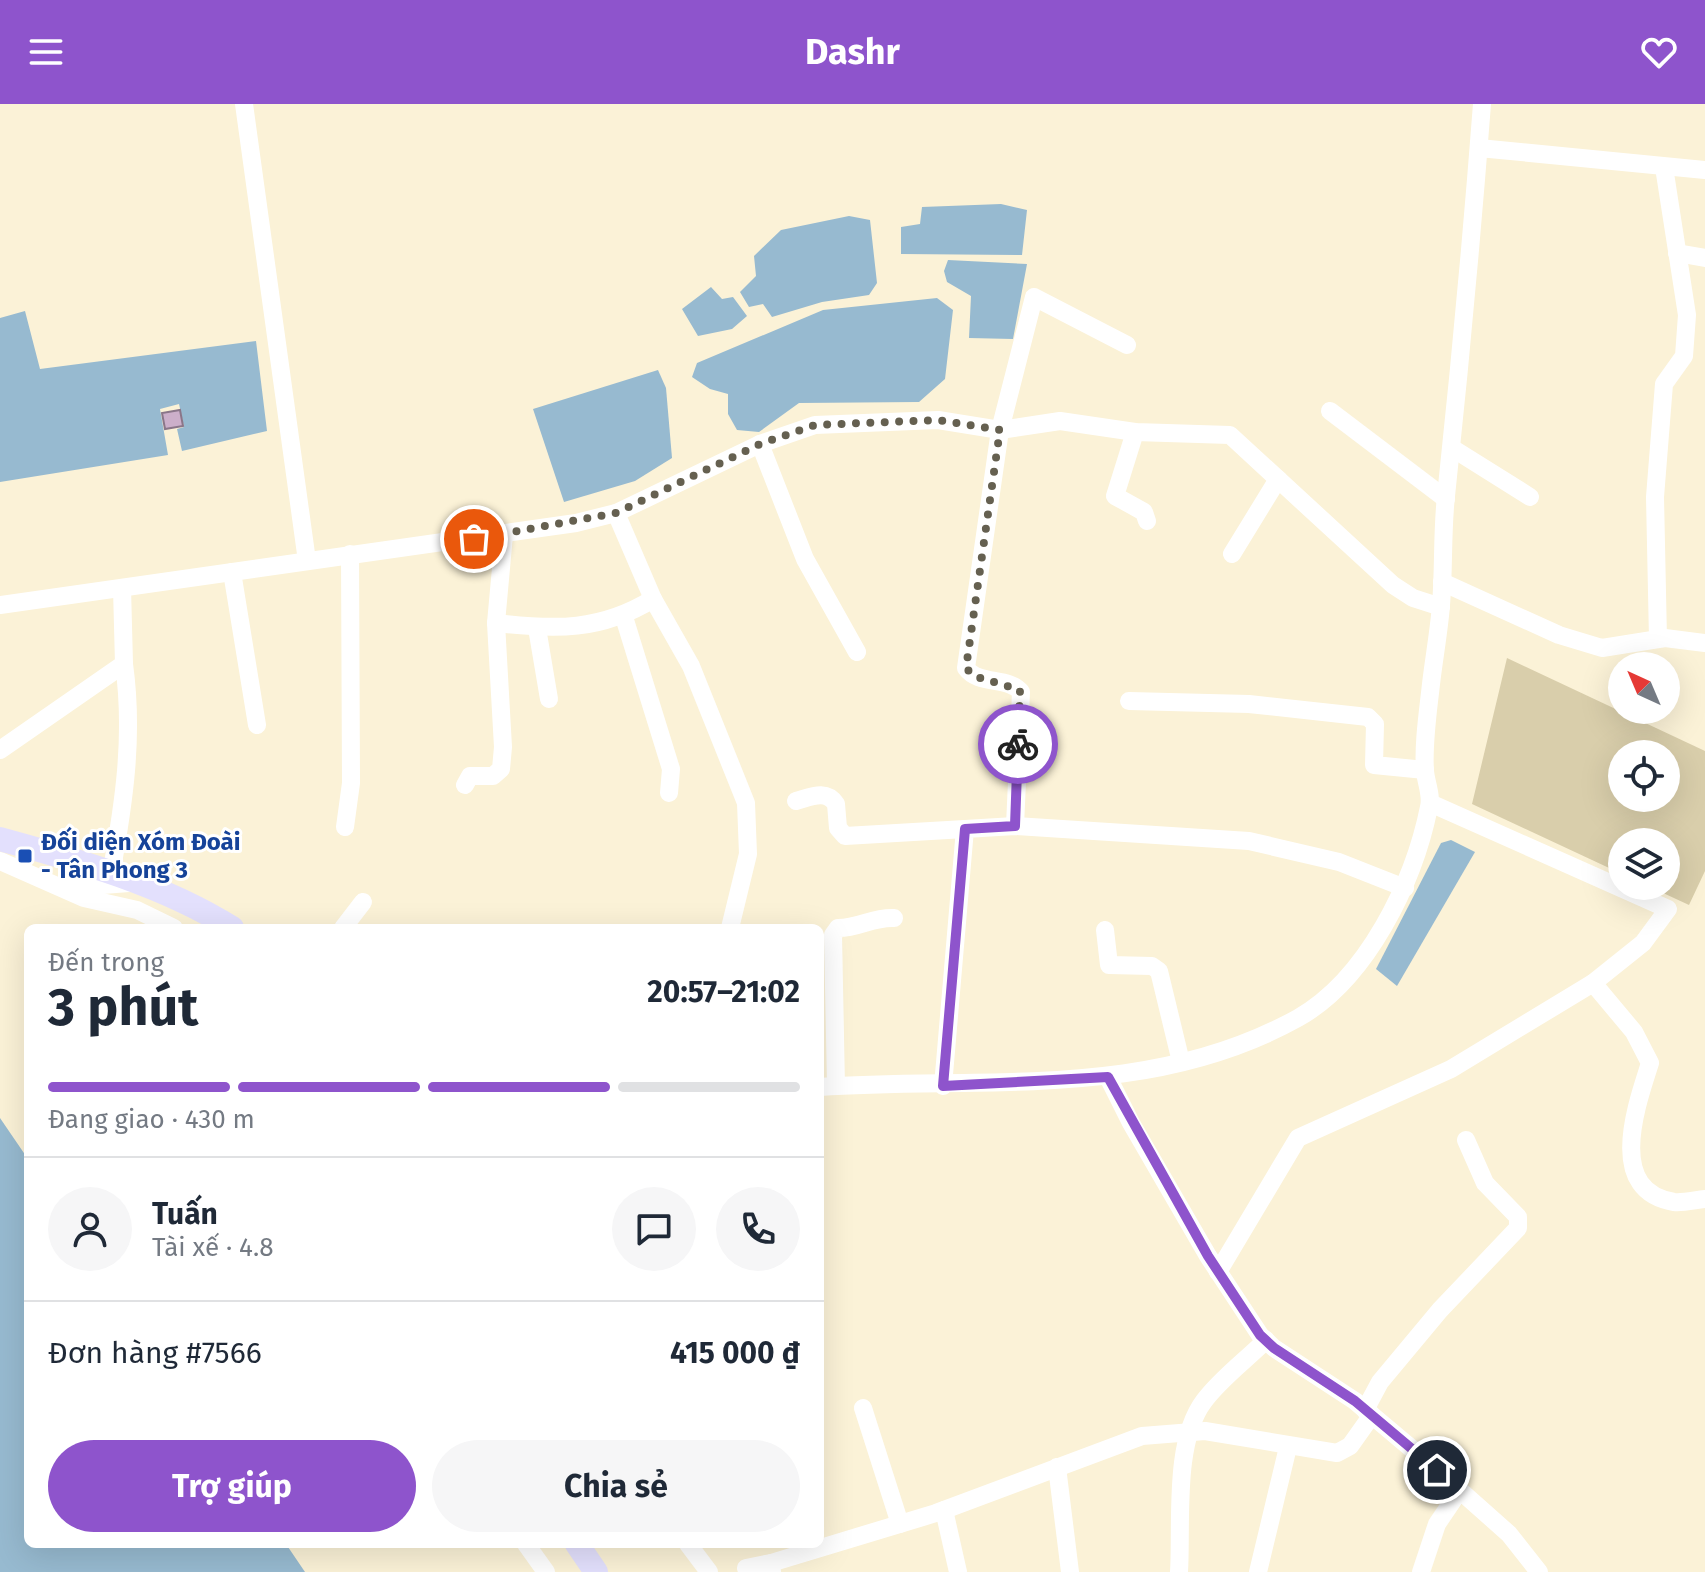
<!DOCTYPE html>
<html lang="vi">
<head>
<meta charset="utf-8">
<style>
	body { margin:0; font-family:"Fira Sans",sans-serif; background:#f6f6f7; color:#1f2937; height:100vh; display:flex; flex-direction:column; font-size:30px; white-space:nowrap }
	* { box-sizing:border-box; margin:0 }
	p { font-size:26px; color:#747a83 }
	.icon { flex:none; width:44px; height:44px; fill:none; stroke:currentColor; stroke-width:2; stroke-linecap:round; stroke-linejoin:round }
	.map { position:relative; flex:1; overflow:hidden }
	.panel { position:absolute; left:24px; top:820px; width:800px; height:624px; display:flex; flex-direction:column; background:#fff; border-radius:12px; box-shadow:0 8px 32px #0002 }
	.panel>* { flex:none }
	.needle { width:52px; rotate:316deg }
	.controls { position:absolute; left:1608px; top:548px; display:grid; gap:16px }
	.controls a { display:grid; place-items:center; width:72px; height:72px; border-radius:50%; background:#fff; box-shadow:0 8px 32px #0002; font-size:40px }
	.pin { position:absolute; display:grid; place-items:center; width:68px; height:68px; color:#fff; margin:-34px; border:4px solid #fff; border-radius:50%; box-shadow:0 2px 8px #0007 }
	.courier { position:absolute; display:grid; place-items:center; width:80px; height:80px; margin:-40px; border:6px solid #8e54cc; border-radius:50%; background:#fff; color:#222; box-shadow:0 2px 10px #0007 }
	.summary em { font-style:normal; font-weight:700 }
	.summary div { display:flex; flex-direction:column-reverse }
	.summary { display:flex; align-items:center; justify-content:space-between; height:136px; padding:0 24px }
	h1 { font-size:52px; font-weight:700; line-height:60px }
	.bar { display:grid; grid-template-columns:repeat(4,1fr); gap:12px 8px; align-content:center; height:96px; padding:0 24px }
	.bar i { height:10px; border-radius:6px; background:#e0e1e3 }
	.bar .current { background:#8e54cc }
	.bar p { grid-column:span 4 }
	.line { display:flex; align-items:center; gap:20px; padding:0 24px; border-top:2px solid #e0e1e3 }
	.line div { flex:1 }
	.round { display:grid; place-items:center; flex:none; width:84px; height:84px; border-radius:42px; background:#f6f6f7 }
	.primary-button { display:flex; gap:16px; margin-top:auto; padding:16px 24px }
	.primary-button a { flex:1; height:92px; border-radius:48px; background:#8e54cc; color:#fff; font-size:32px; font-weight:700; line-height:92px; text-align:center }
	.primary-button a+a { background:#f6f6f7; color:#1f2937 }
	header { display:flex; justify-content:space-between; align-items:center; height:104px; padding:0 24px; background:#8e54cc; color:#fff; font-size:36px; font-weight:700 }
	.map>svg:first-child { display:block }
	.green { fill:#d9ceab; fill-rule:evenodd }
	.water { fill:#97bad0 }
	.building { fill:#ccafca; stroke:#8a7689; stroke-width:2 }
	.lines { fill:none; stroke-linecap:round; stroke-linejoin:round }
	.minor { stroke:#fff; stroke-width:18 }
	.major { stroke:#e3e0fd; stroke-width:24 }
	.done { stroke:#656050; stroke-width:8; stroke-dasharray:0 14.4 }
	.route { stroke:#8e54cc; stroke-width:10 }
	.transit-dot { fill:#1a4fb4; stroke:#fff; stroke-width:3 }
	.labels { text-anchor:middle; dominant-baseline:central; stroke-width:6; stroke-linejoin:round; paint-order:stroke }
	.transit-label { font-size:24px; font-weight:bold; fill:#164399; stroke:#fff; text-anchor:start }
</style>
</head>
<body>
<header><svg class="icon" aria-label="menu" viewBox="0 0 24 24"><path d="M4 6h16M4 12h16M4 18h16"/></svg>Dashr<svg class="icon" aria-label="heart" viewBox="0 0 24 24"><path d="M12 20l-8-8c-3-5 5-10 8-4 3-6 11-1 8 4z"/></svg></header>
<div class="map">
<svg width="1705" height="1468" viewBox="0 0 1705 1468">
	<rect width="100%" height="100%" fill="#fbf2d7"/>
	<path class="green" d="M 1507,554 L 1705,647 L 1705,767 L 1689,801 L 1648,782 L 1666,782 L 1666,738 L 1622,738 L 1622,770 L 1472,700 ZM 1622,650 L 1666,650 L 1666,694 L 1622,694 Z"/>
	<g class="water">
		<path d="M 1001,100 L 1027,106 L 1022,151 L 901,150 L 901,123 L 920,120 L 922,103 Z"/>
		<path d="M 849,112 L 870,116 L 877,179 L 869,191 L 822,198 L 772,213 L 763,200 L 749,203 L 740,188 L 756,172 L 754,152 L 781,126 Z"/>
		<path d="M 948,156 L 1027,160 L 1013,235 L 969,234 L 971,192 L 947,178 L 944,167 Z"/>
		<path d="M 711,183 L 722,195 L 733,193 L 747,212 L 732,225 L 698,232 L 682,205 Z"/>
		<path d="M 937,194 L 953,206 L 945,275 L 919,298 L 799,299 L 759,328 L 737,326 L 728,310 L 728,290 L 710,285 L 692,273 L 697,259 L 823,206 Z"/>
		<path d="M 25,207 L 40,265 L 256,237 L 267,327 L 182,347 L 177,325 L 184,323 L 179,300 L 160,305 L 168,351 L 0,378 L 0,214 Z"/>
		<path d="M 658,266 L 666,284 L 672,354 L 635,377 L 564,398 L 533,305 Z"/>
		<path d="M 1451,736 L 1475,748 L 1397,882 L 1376,865 L 1441,739 Z"/>
		<path d="M 0,1014 L 28,1055 L 28,1440 L 286,1440 L 305,1468 L 0,1468 Z"/>
	</g>
	<path class="building" d="M 180,306 L 183,322 L 165,325 L 162,309 Z"/>
	<g class="lines">
		<g class="minor">
			<path d="M 244,0 L 307,457"/>
			<path d="M 1479,44 L 1705,66"/>
			<path d="M 1677,149 L 1705,154"/>
			<path d="M 1330,307 L 1446,395"/>
			<path d="M 1135,328 L 1115,392 L 1144,408 L 1147,417"/>
			<path d="M 760,340 L 805,455 L 857,548"/>
			<path d="M 1452,344 L 1530,393"/>
			<path d="M 616,409 L 653,495 L 691,562 L 746,699 L 748,750 L 730,824"/>
			<path d="M 1232,450 L 1278,375"/>
			<path d="M 232,468 L 257,621"/>
			<path d="M 1442,478 L 1559,531 L 1602,544 L 1665,534 L 1705,539"/>
			<path d="M 0,501 L 576,419 L 616,409 L 760,340 L 815,321 L 938,316 L 1000,326 L 1060,317 L 1135,328 L 1230,331 L 1393,481 L 1413,494 L 1441,503"/>
			<path d="M 624,513 L 671,665 L 669,689"/>
			<path d="M 496,519 C 555,526 601,527 653,495"/>
			<path d="M 537,524 L 549,595"/>
			<path d="M 1658,535 L 1655,393 L 1664,280 L 1684,252 L 1687,211 L 1664,63"/>
			<path d="M 1129,597 L 1249,600 L 1368,613 L 1375,620 L 1374,661 L 1425,666"/>
			<path d="M 0,646 L 124,560 L 122,484"/>
			<path d="M 465,681 L 470,672 L 493,672 L 501,665 L 503,643 L 496,519 L 504,431"/>
			<path d="M 796,697 C 811,693 826,685 836,700 L 838,724 L 845,732 L 965,725"/>
			<path d="M 1015,722 L 1021,588 C 1008,572 979,582 966,564 L 1000,326 L 1034,193 L 1127,241"/>
			<path d="M 345,723 L 351,679 L 350,450"/>
			<path d="M 0,757 L 84,794 L 137,806 L 174,824"/>
			<path d="M 111,770 C 124,699 134,632 124,560"/>
			<path d="M 63,784 L 129,779"/>
			<path d="M 343,824 L 363,798"/>
			<path d="M 1105,826 L 1109,861 L 1152,862 L 1159,867 L 1181,958"/>
			<path d="M 1593,879 L 1634,928 L 1650,959 C 1637,1000 1605,1087 1674,1098 C 1683,1099 1695,1096 1705,1095"/>
			<path d="M 1108,973 L 1131,1019 L 1208,1152 L 1260,1231 L 1274,1244 L 1355,1297 L 1437,1366 L 1509,1430 L 1539,1468"/>
			<path d="M 836,982 L 833,831 L 838,824 C 860,824 872,813 894,814"/>
			<path d="M 943,982 L 965,725 L 1015,722 L 1249,737 L 1339,758 L 1405,784"/>
			<path d="M 820,983 C 981,972 1149,997 1298,914 C 1367,875 1414,778 1429,703 C 1432,691 1426,679 1425,667 C 1423,640 1428,608 1431,580 C 1434,554 1439,527 1441,501 C 1444,464 1442,428 1446,392 C 1460,261 1472,131 1482,0"/>
			<path d="M 1218,1168 L 1298,1034 L 1451,965 L 1593,879 L 1643,839 L 1668,805 L 1430,699"/>
			<path d="M 863,1304 L 900,1420"/>
			<path d="M 1365,1306 L 1380,1278 L 1440,1206 L 1518,1124 L 1518,1113 L 1485,1079 L 1466,1036"/>
			<path d="M 1057,1363 L 1070,1468"/>
			<path d="M 944,1406 L 958,1468"/>
			<path d="M 526,1440 L 546,1468"/>
			<path d="M 688,1440 L 709,1468"/>
			<path d="M 746,1464 L 771,1459"/>
			<path d="M 772,1468 L 771,1459 L 936,1409 L 1142,1332 L 1205,1327 L 1337,1349 L 1350,1342 L 1372,1311"/>
			<path d="M 1179,1468 C 1182,1420 1173,1338 1204,1297 C 1220,1275 1246,1256 1266,1236"/>
			<path d="M 1258,1468 L 1288,1343"/>
			<path d="M 1421,1468 L 1437,1420 L 1460,1386"/>
		</g>
		<g class="major">
			<path d="M 0,735 C 77,756 164,781 232,824"/>
			<path d="M 577,1440 L 596,1468"/>
		</g>
	</g>
	<g class="lines">
		<path class="done" d="M 474,435 L 616,409 L 760,340 L 815,321 L 938,316 L 1000,326 L 966,564 L 974,572 L 1020,586 L 1018,640"/>
		<path class="route" d="M 1018,640 L 1015,722 L 965,725 L 943,982 L 1108,973 L 1208,1152 L 1260,1231 L 1274,1244 L 1355,1297 L 1437,1366"/>
	</g>
	<rect class="transit-dot" x="17" y="744" width="16" height="16" rx="4"/>
	<g class="labels">
		<g class="transit-label">
			<text x="41" y="738">Đối diện Xóm Đoài<tspan x="41" dy="28">- Tân Phong 3</tspan></text>
		</g>
	</g>
</svg>
<div class="controls">
<a><svg class="needle" viewBox="-14 -14 28 28"><path d="M0-13l5 13h-10z" fill="#e53935"/><path d="M0 13l5-13h-10z" fill="#747a83"/></svg></a>
<a><svg class="icon" aria-label="locate" viewBox="0 0 24 24"><circle cx="12" cy="12" r="6"/><path d="M12 2v4M12 18v4M2 12h4M18 12h4"/></svg></a>
<a><svg class="icon" aria-label="layers" viewBox="0 0 24 24"><path d="M12 4l9 5-9 5-9-5zM3 14l9 5 9-5"/></svg></a>
</div>
<div class="pin" style="left:474px;top:435px;background:#ea580c"><svg class="icon" aria-label="bag" viewBox="0 0 24 24"><path d="M5 8h14l-1 12H6zM9 8a3 3 0 0 1 6 0"/></svg></div>
<div class="pin" style="left:1437px;top:1366px;background:#1f2937"><svg class="icon" aria-label="home" viewBox="0 0 24 24"><path d="M3 11l9-7 9 7M6 9v11h12V9"/></svg></div>
<div class="courier" style="left:1018px;top:640px"><svg class="icon" aria-label="bike" viewBox="0 0 24 24"><circle cx="6" cy="16" r="4"/><circle cx="18" cy="16" r="4"/><path d="M6 16l4-8h5l3 8M10 8l3 8H6M13 5h3"/></svg></div>
<section class="panel">
<div class="summary"><div><h1>3 phút</h1><p>Đến trong</p></div><em>20:57–21:02</em></div>
<div class="bar"><i class="current"></i><i class="current"></i><i class="current"></i><i></i><p>Đang giao · 430 m</p></div>
<div class="line" style="height:144px"><a class="round"><svg class="icon" aria-label="person" viewBox="0 0 24 24"><circle cx="12" cy="8" r="4"/><path d="M4 21q1-7 8-7t8 7"/></svg></a><div><b>Tuấn</b><p>Tài xế · 4.8</p></div><a class="round"><svg class="icon" aria-label="chat" viewBox="0 0 24 24"><path d="M4 5h16v11H9l-5 4z"/></svg></a><a class="round"><svg class="icon" aria-label="phone" viewBox="0 0 24 24"><path d="M5 4h4l2 5-3 2q2 4 5 5l2-3 5 2v4C11 20 4 13 5 4z"/></svg></a></div>
<div class="line" style="height:104px"><div>Đơn hàng #7566</div><b>415 000 ₫</b></div>
<div class="primary-button"><a>Trợ giúp</a><a>Chia sẻ</a></div>
</section>
</div>
</body>
</html>
